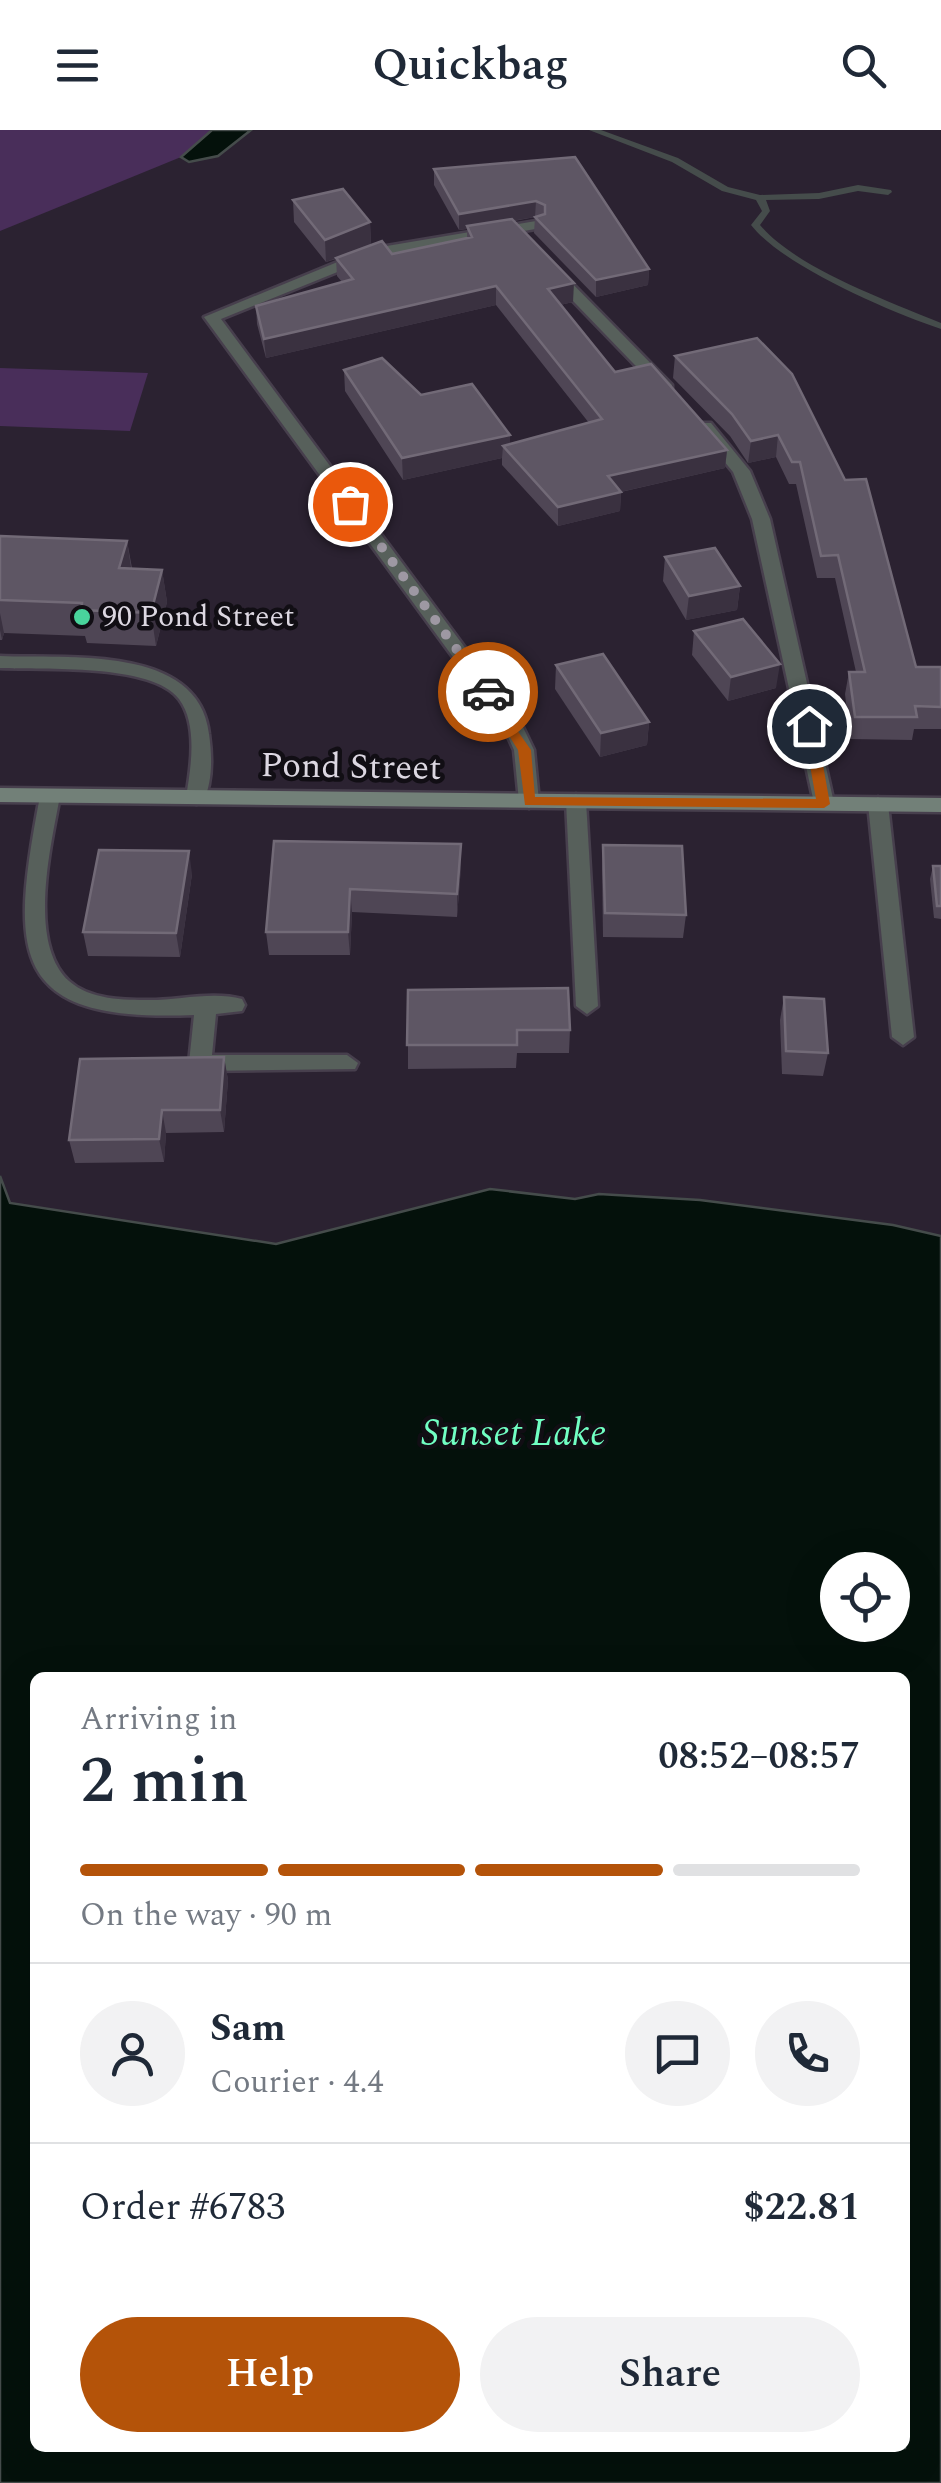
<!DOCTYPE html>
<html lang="en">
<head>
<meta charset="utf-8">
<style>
	body { margin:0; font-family:Spectral,serif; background:#f2f2f3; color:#1f2937; height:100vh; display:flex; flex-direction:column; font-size:38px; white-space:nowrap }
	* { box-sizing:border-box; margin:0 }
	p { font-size:32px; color:#747a83 }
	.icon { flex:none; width:55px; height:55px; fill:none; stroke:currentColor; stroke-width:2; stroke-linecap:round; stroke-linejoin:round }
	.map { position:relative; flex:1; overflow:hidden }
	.side { position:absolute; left:30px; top:1542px; width:880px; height:780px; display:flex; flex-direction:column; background:#fff; border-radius:15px; box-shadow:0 10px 40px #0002 }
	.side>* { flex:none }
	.fabs { position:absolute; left:820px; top:1422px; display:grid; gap:20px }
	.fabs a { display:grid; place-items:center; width:90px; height:90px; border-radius:50%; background:#fff; box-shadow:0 10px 40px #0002; font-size:50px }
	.pin { position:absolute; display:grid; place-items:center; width:85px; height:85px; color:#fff; margin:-42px; border:5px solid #fff; border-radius:50%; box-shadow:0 2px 10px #0007 }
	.courier { position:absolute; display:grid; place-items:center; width:100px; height:100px; margin:-50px; border:8px solid #b45309; border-radius:50%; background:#fff; color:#222; box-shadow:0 2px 12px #0007 }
	.headline em { font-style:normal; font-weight:600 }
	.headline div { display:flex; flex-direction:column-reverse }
	.headline { display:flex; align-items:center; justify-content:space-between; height:170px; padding:0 50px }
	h1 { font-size:65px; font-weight:600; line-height:75px }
	.bar { display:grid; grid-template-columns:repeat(4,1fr); gap:15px 10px; align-content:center; height:120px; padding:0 50px }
	.bar i { height:12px; border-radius:8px; background:#e0e1e3 }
	.bar .current { background:#b45309 }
	.bar p { grid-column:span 4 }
	.line { display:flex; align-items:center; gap:25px; padding:0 50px; border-top:2px solid #e0e1e3 }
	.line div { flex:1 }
	.round { display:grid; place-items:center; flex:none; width:105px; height:105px; border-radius:52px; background:#f2f2f3 }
	.primary-button { display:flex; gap:20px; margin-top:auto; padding:20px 50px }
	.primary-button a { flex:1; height:115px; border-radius:60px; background:#b45309; color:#fff; font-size:40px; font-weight:600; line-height:115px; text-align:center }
	.primary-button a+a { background:#f2f2f3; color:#1f2937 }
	header { display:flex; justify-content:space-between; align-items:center; height:130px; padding:0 50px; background:#fff; font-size:45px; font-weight:600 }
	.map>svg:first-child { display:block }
	.green { fill:#492e5a }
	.water { fill:#04110b; stroke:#454c4b; stroke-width:2.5; fill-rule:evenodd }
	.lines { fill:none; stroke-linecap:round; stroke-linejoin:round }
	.stream { fill:#454c4b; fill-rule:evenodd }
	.service-casing { stroke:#473f4d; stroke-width:5 }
	.minor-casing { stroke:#473f4d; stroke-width:5 }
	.secondary-casing { stroke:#473f4d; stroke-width:5 }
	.service { fill:#57605b; fill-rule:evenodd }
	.minor { fill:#57605b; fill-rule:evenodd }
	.secondary { fill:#728078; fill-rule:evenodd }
	.wall { fill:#4f4655 }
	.shaded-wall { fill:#3a3140 }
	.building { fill:#5e5664; stroke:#726a77; stroke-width:2.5 }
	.route { fill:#b45309 }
	.done { stroke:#9e98a3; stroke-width:10; stroke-dasharray:0 18 }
	.poi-dot { fill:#49d49c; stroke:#110e14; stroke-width:4 }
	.labels { text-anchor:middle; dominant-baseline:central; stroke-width:9; stroke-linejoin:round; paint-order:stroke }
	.far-poi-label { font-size:30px; fill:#dcd7e1; stroke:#110e14; text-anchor:start }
	.street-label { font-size:35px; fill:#dcd7e1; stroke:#110e14 }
	.water-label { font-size:38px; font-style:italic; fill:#71ffc3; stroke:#110e14 }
</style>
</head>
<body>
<header><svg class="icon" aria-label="menu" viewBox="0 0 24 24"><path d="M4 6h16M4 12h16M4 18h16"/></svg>Quickbag<svg class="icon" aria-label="search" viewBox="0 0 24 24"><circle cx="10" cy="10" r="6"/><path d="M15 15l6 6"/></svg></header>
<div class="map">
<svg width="941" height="2353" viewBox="0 0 941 2353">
	<rect width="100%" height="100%" fill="#2b2231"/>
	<g class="green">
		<path d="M 0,0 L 212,0 L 181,27 L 0,101 Z"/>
		<path d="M 0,238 L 148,243 L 130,301 L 0,296 Z"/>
	</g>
	<g class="water">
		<path d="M 212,0 L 251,0 L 218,26 L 189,32 L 181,27 Z"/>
		<path d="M 0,1046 L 10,1073 L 276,1114 L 490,1059 L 575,1069 L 599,1064 L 700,1070 L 893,1095 L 941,1106 L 941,2353 L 0,2353 ZM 838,1440 L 892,1440 L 892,1495 L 838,1495 ZM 35,1548 L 905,1548 L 905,2318 L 35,2318 Z"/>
	</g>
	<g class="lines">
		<path class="stream" d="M 589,0 L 601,0 L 678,28 L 728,57 L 760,65 L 819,63 L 858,55 L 891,60 L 892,62 L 888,65 L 858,61 L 819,69 L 766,70 L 770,81 L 760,95 C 796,138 888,171 941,193 L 941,199 C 890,182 783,136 751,95 L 762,81 L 756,70 L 722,61 L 672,32 Z"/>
		<g class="service-casing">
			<g id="service">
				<path d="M 0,526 C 67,529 199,514 209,604 C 212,625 213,652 203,672 L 196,674 L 186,667 C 191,638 198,594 179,569 C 152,533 43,540 0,538 Z"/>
				<path d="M 50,659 L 60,666 C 51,715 27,813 69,851 C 90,870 124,870 150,870 C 179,870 214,861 242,869 L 245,875 L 242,881 L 216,884 L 212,925 L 347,925 L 358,933 L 355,939 L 200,941 L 189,933 L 194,885 C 8,893 10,824 40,666 Z"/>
				<path d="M 576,664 L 586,671 L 598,876 L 587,884 L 576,876 L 566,671 Z"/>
				<path d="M 878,667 L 888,674 L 914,907 L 903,915 L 892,907 L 868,674 Z"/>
			</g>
		</g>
		<g class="minor-casing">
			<g id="minor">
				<path d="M 536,91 L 543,95 L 541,98 L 377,126 L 221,189 L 521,593 L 534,620 L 539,671 L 529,678 L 519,671 L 514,620 L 502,594 L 204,187 L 369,119 Z"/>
				<path d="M 546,137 L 556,137 L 672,255 L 672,261 L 660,261 L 546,143 Z"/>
				<path d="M 699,293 L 711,293 L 750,341 L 770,389 L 834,673 L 831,678 L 817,678 L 814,673 L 752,389 L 733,342 L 699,301 Z"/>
			</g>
		</g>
		<g class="secondary-casing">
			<path id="secondary" d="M 0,658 L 941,668 L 941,682 L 0,672 Z"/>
		</g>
		<use href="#service" class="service"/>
		<use href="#minor" class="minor"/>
		<use href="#secondary" class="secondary"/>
	</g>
	<g class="wall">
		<path d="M 575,27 L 649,139 L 648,155 L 596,167 L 534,103 L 535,87 L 514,91 L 573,172 L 560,175 L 615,242 L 727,320 L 725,338 L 621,362 L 620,381 L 558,396 L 502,335 L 502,328 L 403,350 L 345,261 L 344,240 L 421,265 L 510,305 L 510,314 L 589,293 L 496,175 L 266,228 L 257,194 L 256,176 L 342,152 L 337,146 L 336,129 L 326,132 L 294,92 L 293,70 L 370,92 L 371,115 L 392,124 L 467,108 L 467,99 L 459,100 L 434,55 L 434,39 Z"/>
		<path d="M 757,208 L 916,537 L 941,537 L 941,599 L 914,599 L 912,610 L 850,609 L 845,564 L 849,542 L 856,542 L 835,448 L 817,448 L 796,354 L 789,354 L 776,327 L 748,333 L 730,306 L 673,248 L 675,226 Z"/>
		<path d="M 0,406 L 127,411 L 132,438 L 162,440 L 167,472 L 156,516 L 87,513 L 85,506 L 4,503 L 2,510 L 0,510 Z"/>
		<path d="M 665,427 L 740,456 L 737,480 L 686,490 L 663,451 Z"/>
		<path d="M 694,501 L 776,558 L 728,571 L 692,525 Z"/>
		<path d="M 556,535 L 649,592 L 647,615 L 600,627 L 555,559 Z"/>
		<path d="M 274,711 L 461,737 L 457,787 L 352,782 L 350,825 L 269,825 L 266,802 Z"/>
		<path d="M 603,715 L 686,785 L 683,808 L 603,807 L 602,739 Z"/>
		<path d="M 933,736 L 941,736 L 941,789 L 934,788 L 930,749 Z"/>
		<path d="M 192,744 L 180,827 L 88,826 L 83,802 Z"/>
		<path d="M 408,860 L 570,900 L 569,923 L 517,923 L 516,938 L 408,939 Z"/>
		<path d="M 784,867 L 828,923 L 823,946 L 782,944 L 780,890 Z"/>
		<path d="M 224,927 L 228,950 L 224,1002 L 166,1003 L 164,1032 L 75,1033 L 69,1010 Z"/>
	</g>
	<g class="shaded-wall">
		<path d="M 536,71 L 535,87 L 459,100 L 459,84 Z"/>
		<path d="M 370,92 L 371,115 L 326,132 L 325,110 Z"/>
		<path d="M 649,139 L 648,155 L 596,167 L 596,150 Z"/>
		<path d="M 574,153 L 573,172 L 547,178 L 548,159 Z"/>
		<path d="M 496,156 L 496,175 L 266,228 L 264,209 Z"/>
		<path d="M 510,305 L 510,324 L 503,316 L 502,328 L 403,350 L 402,328 Z"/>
		<path d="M 778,305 L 776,327 L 748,333 L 751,311 Z"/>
		<path d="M 727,320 L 725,338 L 607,365 L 608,346 Z"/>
		<path d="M 621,362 L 620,381 L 558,396 L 558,377 Z"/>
		<path d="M 127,411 L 132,444 L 119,438 Z"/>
		<path d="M 162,440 L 167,472 L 156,516 L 151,483 Z"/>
		<path d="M 740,456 L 737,480 L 686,490 L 689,466 Z"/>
		<path d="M 0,483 L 4,503 L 2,510 L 0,500 Z"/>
		<path d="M 780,534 L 776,558 L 728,571 L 731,547 Z"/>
		<path d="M 649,592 L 647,615 L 600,627 L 601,603 Z"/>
		<path d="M 461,714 L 461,737 L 457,787 L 457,764 Z"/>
		<path d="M 189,721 L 192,744 L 180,827 L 176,803 Z"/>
		<path d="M 350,759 L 352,782 L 350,825 L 348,802 Z"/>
		<path d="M 224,927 L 228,950 L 224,1002 L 220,980 Z"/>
		<path d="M 162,980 L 166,1003 L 164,1032 L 159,1009 Z"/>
	</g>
	<g class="building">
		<path d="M 575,27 L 649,139 L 596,150 L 535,87 L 545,84 L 545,75 L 536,71 L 459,84 L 434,39 Z"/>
		<path d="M 343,59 L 370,92 L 325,110 L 293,70 Z"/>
		<path d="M 512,89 L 574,153 L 548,159 L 615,242 L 651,234 L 727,320 L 608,346 L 621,362 L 558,377 L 503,316 L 602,289 L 496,156 L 264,209 L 256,176 L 353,149 L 336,128 L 382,111 L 392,124 L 472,107 L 467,96 Z"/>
		<path d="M 757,208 L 792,244 L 845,350 L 866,349 L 916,537 L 941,537 L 941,577 L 915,576 L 917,587 L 855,587 L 849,542 L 865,542 L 838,425 L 821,426 L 800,332 L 792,332 L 778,305 L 751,311 L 732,284 L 675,226 Z"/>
		<path d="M 382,228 L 421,265 L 472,254 L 510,305 L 402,328 L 344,240 Z"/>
		<path d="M 0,406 L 127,411 L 119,438 L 162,440 L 151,483 L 81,480 L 82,473 L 0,470 Z"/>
		<path d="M 715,418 L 740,456 L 689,466 L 665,427 Z"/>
		<path d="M 743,489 L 780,534 L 731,547 L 694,501 Z"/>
		<path d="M 603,524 L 649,592 L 601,603 L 556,535 Z"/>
		<path d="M 274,711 L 461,714 L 457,764 L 350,759 L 348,802 L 266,802 Z"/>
		<path d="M 603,715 L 682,716 L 686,785 L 605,783 Z"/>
		<path d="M 99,720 L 189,721 L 176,803 L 83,802 Z"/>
		<path d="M 933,736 L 941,736 L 941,776 L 937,776 Z"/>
		<path d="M 568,858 L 570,900 L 517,900 L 517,915 L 407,915 L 408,860 Z"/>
		<path d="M 784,867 L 824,869 L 828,923 L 786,921 Z"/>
		<path d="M 224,927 L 220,980 L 162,980 L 159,1009 L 69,1010 L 80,929 Z"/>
	</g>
	<path class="route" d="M 488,559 L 531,620 L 535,667 L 816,669 L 803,596 L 809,592 L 816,596 L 830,674 L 824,678 L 525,675 L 518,620 L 482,562 Z"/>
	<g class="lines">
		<path class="done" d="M 350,374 L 488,562"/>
	</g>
	<circle class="poi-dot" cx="82" cy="487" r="10"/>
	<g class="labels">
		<g class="far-poi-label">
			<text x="102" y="487">90 Pond Street</text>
		</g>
		<g class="street-label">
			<text transform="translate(351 637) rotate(1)">Pond Street</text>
		</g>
		<g class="water-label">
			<text x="514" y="1304">Sunset Lake</text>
		</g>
	</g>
</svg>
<div class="fabs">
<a><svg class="icon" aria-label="locate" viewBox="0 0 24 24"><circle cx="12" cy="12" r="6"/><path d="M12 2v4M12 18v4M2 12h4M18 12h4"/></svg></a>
</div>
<div class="pin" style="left:350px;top:374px;background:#ea580c"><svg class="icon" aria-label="bag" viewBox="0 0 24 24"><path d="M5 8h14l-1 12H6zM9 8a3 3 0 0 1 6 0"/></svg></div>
<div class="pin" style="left:809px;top:596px;background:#1f2937"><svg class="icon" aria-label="home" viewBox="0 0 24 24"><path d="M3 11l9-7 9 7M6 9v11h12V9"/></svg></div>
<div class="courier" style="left:488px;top:562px"><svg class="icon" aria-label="car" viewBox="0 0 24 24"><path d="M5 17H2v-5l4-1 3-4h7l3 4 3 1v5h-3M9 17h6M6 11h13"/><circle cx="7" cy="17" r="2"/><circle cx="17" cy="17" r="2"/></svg></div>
<section class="side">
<div class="headline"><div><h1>2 min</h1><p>Arriving in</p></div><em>08:52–08:57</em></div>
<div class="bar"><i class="current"></i><i class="current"></i><i class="current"></i><i></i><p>On the way · 90 m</p></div>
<div class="line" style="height:180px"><a class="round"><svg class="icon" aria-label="person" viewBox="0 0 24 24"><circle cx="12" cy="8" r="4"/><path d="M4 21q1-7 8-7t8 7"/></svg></a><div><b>Sam</b><p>Courier · 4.4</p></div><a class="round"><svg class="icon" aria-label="chat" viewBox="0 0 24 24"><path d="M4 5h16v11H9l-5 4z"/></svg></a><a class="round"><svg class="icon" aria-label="phone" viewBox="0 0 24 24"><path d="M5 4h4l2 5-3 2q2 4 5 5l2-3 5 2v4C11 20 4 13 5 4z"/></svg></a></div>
<div class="line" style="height:130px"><div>Order #6783</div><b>$22.81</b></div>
<div class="primary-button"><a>Help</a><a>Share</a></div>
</section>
</div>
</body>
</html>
